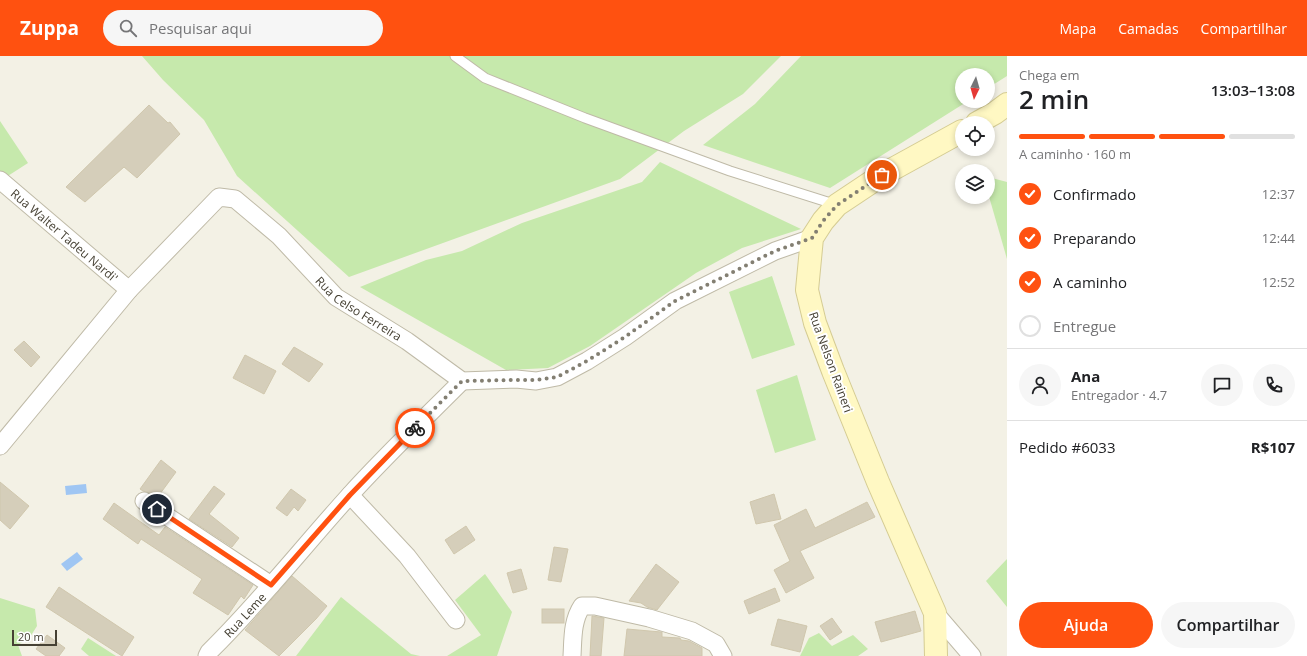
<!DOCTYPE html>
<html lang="pt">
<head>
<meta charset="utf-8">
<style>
	body { margin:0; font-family:"Open Sans",sans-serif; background:#f6f6f6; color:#202124; height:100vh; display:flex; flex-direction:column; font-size:15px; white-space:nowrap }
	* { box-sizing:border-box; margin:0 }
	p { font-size:13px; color:#757577 }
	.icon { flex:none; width:22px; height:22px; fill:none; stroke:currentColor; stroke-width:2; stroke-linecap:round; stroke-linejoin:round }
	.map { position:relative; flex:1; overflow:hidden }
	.sheet { display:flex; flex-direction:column; background:#fff; width:300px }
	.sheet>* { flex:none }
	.needle { width:26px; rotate:185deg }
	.fabs { position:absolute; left:955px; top:12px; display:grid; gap:8px }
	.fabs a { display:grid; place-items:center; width:40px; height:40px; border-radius:50%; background:#fff; box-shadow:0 2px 6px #0003; font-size:20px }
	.scale { position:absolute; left:12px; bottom:10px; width:45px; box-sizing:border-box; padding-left:4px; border:2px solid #464134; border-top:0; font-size:11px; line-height:14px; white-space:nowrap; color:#464134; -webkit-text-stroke:3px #fff; paint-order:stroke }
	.pin { position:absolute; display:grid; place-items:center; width:34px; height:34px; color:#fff; margin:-17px; border:2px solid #fff; border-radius:50%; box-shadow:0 1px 4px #0007 }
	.courier { position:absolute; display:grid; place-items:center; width:40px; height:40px; margin:-20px; border:3px solid #ff5110; border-radius:50%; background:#fff; color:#222; box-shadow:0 1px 5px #0007 }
	.summary em { font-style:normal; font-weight:600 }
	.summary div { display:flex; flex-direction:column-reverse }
	.summary { display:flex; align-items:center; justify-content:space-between; height:68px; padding:0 12px }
	h1 { font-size:26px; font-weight:600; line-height:30px }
	.bar { display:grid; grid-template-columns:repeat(4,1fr); gap:6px 4px; align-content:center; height:48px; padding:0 12px }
	.bar i { height:5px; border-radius:3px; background:#e0e0e0 }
	.bar .selected { background:#ff5110 }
	.bar p { grid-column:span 4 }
	.line { display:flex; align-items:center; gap:10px; padding:0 12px; border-top:1px solid #e0e0e0 }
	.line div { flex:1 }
	.round { display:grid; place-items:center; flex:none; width:42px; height:42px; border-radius:21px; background:#f6f6f6 }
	ol { padding:0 12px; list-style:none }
	li { display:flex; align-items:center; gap:12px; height:44px }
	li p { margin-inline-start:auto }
	li .icon { padding:4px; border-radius:50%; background:#ff5110; color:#fff; stroke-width:4 }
	li:last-child { color:#757577 }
	li i { width:22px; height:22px; border:2px solid #e0e0e0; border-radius:50% }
	.button { display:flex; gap:8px; margin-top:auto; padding:8px 12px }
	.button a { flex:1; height:46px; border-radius:24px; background:#ff5110; color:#fff; font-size:16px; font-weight:600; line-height:46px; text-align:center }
	.button a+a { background:#f6f6f6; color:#202124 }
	header { display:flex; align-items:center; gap:24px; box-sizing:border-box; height:56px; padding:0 20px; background:#ff5110; color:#fff }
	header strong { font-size:19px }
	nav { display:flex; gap:22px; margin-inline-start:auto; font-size:14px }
	.search { width:280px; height:36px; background:#f6f6f6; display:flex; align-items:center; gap:10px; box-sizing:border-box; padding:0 14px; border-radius:22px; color:#757577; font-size:15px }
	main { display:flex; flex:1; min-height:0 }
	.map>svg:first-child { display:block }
	.green { fill:#c6e9ac }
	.water { fill:#9fc6f3 }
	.building { fill:#d5ceba; stroke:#d0c7ad }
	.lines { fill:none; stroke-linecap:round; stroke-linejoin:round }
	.service-casing { stroke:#bfbaa7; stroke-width:11 }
	.minor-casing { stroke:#bfbaa7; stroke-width:19 }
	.secondary-casing { stroke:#d5cc93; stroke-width:24 }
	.service { stroke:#fff; stroke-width:9 }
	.minor { stroke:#fff; stroke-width:17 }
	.secondary { stroke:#fff8c3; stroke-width:22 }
	.done { stroke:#837f72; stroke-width:4; stroke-dasharray:0 7.2 }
	.route { stroke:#ff5110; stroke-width:5 }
	.labels { text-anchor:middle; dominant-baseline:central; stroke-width:4; stroke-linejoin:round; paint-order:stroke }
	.street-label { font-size:12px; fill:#464134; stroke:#fff }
</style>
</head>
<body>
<header>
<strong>Zuppa</strong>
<div class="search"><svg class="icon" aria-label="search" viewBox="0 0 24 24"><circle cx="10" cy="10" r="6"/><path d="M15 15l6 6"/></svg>Pesquisar aqui</div>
<nav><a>Mapa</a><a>Camadas</a><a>Compartilhar</a></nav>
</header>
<main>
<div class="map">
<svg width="1007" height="600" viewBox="0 0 1007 600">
	<rect width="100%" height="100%" fill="#f3f1e5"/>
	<g class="green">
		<path d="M 142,0 L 781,0 L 743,38 L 684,75 L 620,123 L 349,221 L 237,120 L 204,64 L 163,24 Z"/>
		<path d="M 801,0 L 1007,0 L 1007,20 L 988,32 L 988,19 L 962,19 L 962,45 L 968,45 L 830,132 L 703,89 L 755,48 Z"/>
		<path d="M 0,65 L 28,107 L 0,125 Z"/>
		<path d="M 660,106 L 801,173 L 742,192 L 696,217 L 590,290 L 548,312 L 506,314 L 360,231 L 426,204 L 462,195 L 522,167 L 642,126 Z"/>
		<path d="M 988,121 L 1007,126 L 1007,203 L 988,137 Z"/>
		<path d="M 772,220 L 795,289 L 752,303 L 729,236 Z"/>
		<path d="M 797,319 L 816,384 L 775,397 L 756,334 Z"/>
		<path d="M 1007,503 L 1007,551 L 986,525 Z"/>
		<path d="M 485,518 L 512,556 L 497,600 L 447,600 L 481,579 L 455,544 Z"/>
		<path d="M 341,541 L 411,598 L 420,600 L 296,600 Z"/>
		<path d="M 0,542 L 35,553 L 37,570 L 30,581 L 18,589 L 22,600 L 0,600 Z"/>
		<path d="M 819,577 L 832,590 L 853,579 L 868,593 L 858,600 L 800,600 L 809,582 Z"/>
		<path d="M 88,582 L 116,600 L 89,600 L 81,593 Z"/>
	</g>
	<g class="water">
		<path d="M 86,428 L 87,437 L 66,439 L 65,430 Z"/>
		<path d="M 77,496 L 83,503 L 67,515 L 61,508 Z"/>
	</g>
	<g class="building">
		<path d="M 149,49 L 168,67 L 170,66 L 180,78 L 137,122 L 124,111 L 85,146 L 66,131 Z"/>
		<path d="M 24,285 L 40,301 L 31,311 L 14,294 Z"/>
		<path d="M 294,291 L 323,308 L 309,326 L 282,308 Z"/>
		<path d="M 245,299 L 276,315 L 264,338 L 233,322 Z"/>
		<path d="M 161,404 L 176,416 L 157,442 L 150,437 L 143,435 L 140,433 Z"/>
		<path d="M 0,426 L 29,450 L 10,473 L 0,464 Z"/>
		<path d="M 214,430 L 225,438 L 209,458 L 239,482 L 232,491 L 189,463 Z"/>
		<path d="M 291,433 L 306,444 L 298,455 L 294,451 L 287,460 L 276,452 Z"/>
		<path d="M 774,438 L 781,463 L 756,468 L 750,446 Z"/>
		<path d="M 867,446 L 875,461 L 800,495 L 814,522 L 786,537 L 774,514 L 790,505 L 774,469 L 806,453 L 815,472 Z"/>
		<path d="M 114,447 L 159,479 L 165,471 L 253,529 L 244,543 L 241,540 L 228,559 L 193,537 L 202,523 L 141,483 L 138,488 L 103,463 Z"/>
		<path d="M 466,470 L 475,484 L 454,498 L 445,484 Z"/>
		<path d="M 554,491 L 568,493 L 561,526 L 548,524 Z"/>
		<path d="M 656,508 L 679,526 L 657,554 L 647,551 L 641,547 L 629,545 Z"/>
		<path d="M 521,513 L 527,533 L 513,537 L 507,517 Z"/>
		<path d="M 292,520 L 327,550 L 316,563 L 279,600 L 245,574 Z"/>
		<path d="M 59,531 L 134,581 L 122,600 L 46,551 Z"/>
		<path d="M 775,532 L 780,545 L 749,558 L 744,545 Z"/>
		<rect x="542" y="553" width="22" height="14"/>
		<path d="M 915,555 L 921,575 L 881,586 L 875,566 Z"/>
		<path d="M 592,560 L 604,562 L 601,600 L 590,600 Z"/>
		<path d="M 832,562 L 842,576 L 830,584 L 820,570 Z"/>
		<path d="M 778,563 L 807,570 L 800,596 L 771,589 Z"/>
		<path d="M 627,573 L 661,576 L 662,576 L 662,581 L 680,582 L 681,584 L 689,585 L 702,592 L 702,600 L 624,600 Z"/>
		<path d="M 47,579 L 65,592 L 59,600 L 46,600 L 36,593 Z"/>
	</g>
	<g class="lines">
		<g class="service-casing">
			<path id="service" d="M 455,0 L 485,22 L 585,62 L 730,115 L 837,149"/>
		</g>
		<g class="minor-casing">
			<g id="minor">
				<path id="s1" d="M 0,124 L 129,234"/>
				<path id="s2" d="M 0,390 L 129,234 L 219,141 L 235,143 L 279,180 L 336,241 L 407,285 L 462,325 L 516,323 L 536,325 L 557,321 L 587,305 L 625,281 L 675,245 L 775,195 L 812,182"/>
				<path d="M 350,439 L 407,500 L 456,564"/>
				<path d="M 144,445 L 271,529"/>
				<path d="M 935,557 L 972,600"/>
				<path id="s3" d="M 207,600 L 209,596 C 259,547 302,492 349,440 C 385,400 424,363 462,325"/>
				<path d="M 572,600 C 573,583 572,565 582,550 L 595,550 L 649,562 L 692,575 L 716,588 L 723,600"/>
			</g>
		</g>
		<g class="secondary-casing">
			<g id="secondary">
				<path d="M 977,67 L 995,57 L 1007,48"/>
				<path d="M 936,600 L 935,557 L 878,426 L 833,315 L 815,267 L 807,234 L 812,182 L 823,165 L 837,149 L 882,119 L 962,75"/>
			</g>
		</g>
		<use href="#service" class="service"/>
		<use href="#minor" class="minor"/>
		<use href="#secondary" class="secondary"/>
	</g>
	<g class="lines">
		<path class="done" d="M 415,372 L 462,325 L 516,324 L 536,324 L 557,321 L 587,305 L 625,281 L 675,245 L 775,195 L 812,182 L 823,165 L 837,149 L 882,119"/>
		<path class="route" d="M 157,453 L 271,529 L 350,439 L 415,372"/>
	</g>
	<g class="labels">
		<g class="street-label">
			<text stroke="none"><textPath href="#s1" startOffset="85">Rua Walter Tadeu Nardi'</textPath></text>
			<text stroke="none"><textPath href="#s2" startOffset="514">Rua Celso Ferreira</textPath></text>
			<text transform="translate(831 306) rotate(70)">Rua Nelson Raineri</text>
			<text stroke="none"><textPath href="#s3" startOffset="56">Rua Leme</textPath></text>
		</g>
	</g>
</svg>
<div class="fabs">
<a><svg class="needle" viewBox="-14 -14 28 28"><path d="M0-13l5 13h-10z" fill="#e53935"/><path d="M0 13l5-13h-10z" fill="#757577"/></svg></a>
<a><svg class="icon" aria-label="locate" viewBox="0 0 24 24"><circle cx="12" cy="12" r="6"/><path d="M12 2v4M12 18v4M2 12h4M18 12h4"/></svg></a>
<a><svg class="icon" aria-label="layers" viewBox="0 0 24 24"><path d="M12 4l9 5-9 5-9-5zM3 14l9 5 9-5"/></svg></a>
</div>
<div class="scale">20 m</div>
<div class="pin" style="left:882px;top:119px;background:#ea580c"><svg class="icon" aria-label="bag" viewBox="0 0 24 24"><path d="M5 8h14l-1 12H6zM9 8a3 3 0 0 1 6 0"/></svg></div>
<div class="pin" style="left:157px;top:453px;background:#1f2937"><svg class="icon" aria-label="home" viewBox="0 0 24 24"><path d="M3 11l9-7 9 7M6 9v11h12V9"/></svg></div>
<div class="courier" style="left:415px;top:372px"><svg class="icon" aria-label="bike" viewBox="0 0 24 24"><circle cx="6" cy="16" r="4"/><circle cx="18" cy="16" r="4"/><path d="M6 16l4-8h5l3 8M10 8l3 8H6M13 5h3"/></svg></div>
</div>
<section class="sheet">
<div class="summary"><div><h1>2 min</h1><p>Chega em</p></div><em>13:03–13:08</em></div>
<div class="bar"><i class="selected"></i><i class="selected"></i><i class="selected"></i><i></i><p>A caminho · 160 m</p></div>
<ol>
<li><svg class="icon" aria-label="check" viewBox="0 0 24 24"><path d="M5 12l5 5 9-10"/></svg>Confirmado<p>12:37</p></li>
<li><svg class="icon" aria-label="check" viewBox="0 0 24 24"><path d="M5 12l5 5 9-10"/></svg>Preparando<p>12:44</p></li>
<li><svg class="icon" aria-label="check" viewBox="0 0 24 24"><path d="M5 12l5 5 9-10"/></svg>A caminho<p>12:52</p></li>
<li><i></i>Entregue</li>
</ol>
<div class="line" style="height:72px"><a class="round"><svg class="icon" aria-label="person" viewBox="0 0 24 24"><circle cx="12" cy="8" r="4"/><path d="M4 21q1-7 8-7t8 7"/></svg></a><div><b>Ana</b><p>Entregador · 4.7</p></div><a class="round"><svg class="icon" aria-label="chat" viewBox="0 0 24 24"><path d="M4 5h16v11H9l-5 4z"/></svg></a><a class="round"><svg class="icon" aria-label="phone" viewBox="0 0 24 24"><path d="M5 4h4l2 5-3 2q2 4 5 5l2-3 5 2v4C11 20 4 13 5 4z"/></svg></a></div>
<div class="line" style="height:52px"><div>Pedido #6033</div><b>R$107</b></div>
<div class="button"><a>Ajuda</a><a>Compartilhar</a></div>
</section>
</main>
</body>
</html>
